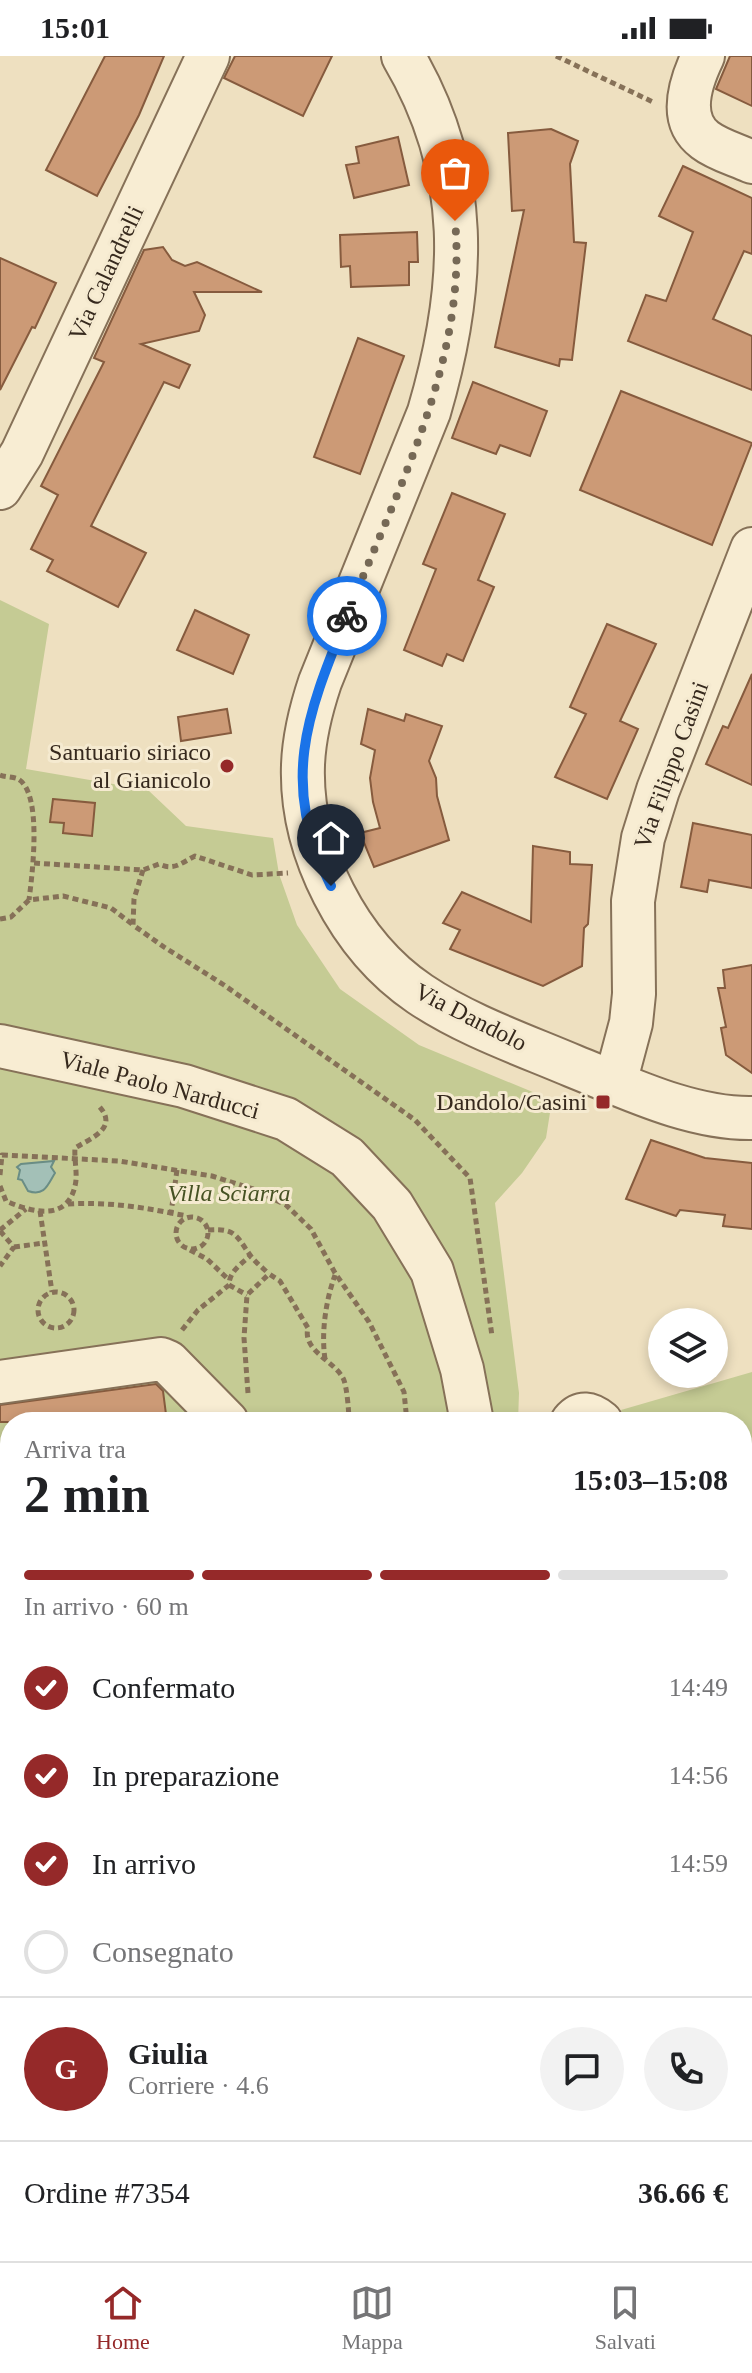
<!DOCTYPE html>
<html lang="it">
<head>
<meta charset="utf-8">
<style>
	body { margin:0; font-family:"Times New Roman",serif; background:#f2f2f2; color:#202124; height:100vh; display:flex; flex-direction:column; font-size:30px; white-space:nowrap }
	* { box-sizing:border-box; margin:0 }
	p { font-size:26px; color:#757577 }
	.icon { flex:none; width:44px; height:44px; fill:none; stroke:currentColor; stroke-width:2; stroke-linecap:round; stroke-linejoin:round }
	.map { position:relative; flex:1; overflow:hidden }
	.side { position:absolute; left:0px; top:1356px; width:752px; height:850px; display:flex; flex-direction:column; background:#fff; border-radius:32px 32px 0 0; box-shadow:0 4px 12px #0003 }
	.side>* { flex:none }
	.tools { position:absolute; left:648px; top:1252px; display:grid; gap:16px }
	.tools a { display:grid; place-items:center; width:80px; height:80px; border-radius:50%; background:#fff; box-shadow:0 4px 12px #0003; font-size:40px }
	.pin { position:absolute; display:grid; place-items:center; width:68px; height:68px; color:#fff; margin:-82px -34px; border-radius:50% 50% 50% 0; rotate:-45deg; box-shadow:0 0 8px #0007 }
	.pin .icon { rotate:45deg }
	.courier { position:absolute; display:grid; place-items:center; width:80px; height:80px; margin:-40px; border:6px solid #1a73e8; border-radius:50%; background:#fff; color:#222; box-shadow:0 2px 10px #0007 }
	.head em { font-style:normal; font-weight:600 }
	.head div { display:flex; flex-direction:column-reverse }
	.head { display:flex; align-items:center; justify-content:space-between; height:136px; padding:0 24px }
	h1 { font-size:52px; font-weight:600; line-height:60px }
	.bar { display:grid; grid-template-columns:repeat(4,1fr); gap:12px 8px; align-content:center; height:96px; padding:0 24px }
	.bar i { height:10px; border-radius:6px; background:#e0e0e0 }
	.bar .current { background:#952929 }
	.bar p { grid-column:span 4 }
	.line { display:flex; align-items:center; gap:20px; padding:0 24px; border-top:2px solid #e0e0e0 }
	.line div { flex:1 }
	.round { display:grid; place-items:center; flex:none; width:84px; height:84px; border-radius:42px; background:#f2f2f2 }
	ol { padding:0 24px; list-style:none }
	li { display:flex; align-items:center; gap:24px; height:88px }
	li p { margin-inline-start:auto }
	li .icon { padding:8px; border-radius:50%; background:#952929; color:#fff; stroke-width:4 }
	li:last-child { color:#757577 }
	li i { width:44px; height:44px; border:4px solid #e0e0e0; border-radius:50% }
	.status { display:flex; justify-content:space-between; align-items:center; height:56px; padding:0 40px; background:#fff; direction:ltr }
	.status svg { height:22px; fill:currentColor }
	.menu { display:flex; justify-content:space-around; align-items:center; height:112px; border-top:2px solid #e0e0e0; background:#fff; font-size:22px; color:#757577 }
	.menu a { display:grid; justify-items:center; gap:4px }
	.menu .current { color:#952929 }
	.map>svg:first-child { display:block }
	.green { fill:#c5cb94 }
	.water { fill:#a3c0b7; stroke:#6a8d85; stroke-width:2 }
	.building { fill:#cc9a76; stroke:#865b3e; stroke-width:2 }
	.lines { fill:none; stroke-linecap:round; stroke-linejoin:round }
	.minor-casing { stroke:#867158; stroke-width:46 }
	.path { stroke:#867158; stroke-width:5; stroke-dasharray:6 4; stroke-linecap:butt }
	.minor { stroke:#f8edd3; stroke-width:42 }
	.done { stroke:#766956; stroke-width:8; stroke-dasharray:0 14.4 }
	.route { stroke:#1a73e8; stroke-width:10 }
	.poi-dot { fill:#952929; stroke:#f5ead0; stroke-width:3 }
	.labels { text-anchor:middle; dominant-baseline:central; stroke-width:6; stroke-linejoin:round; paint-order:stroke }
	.street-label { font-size:24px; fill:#36291d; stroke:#f5ead0 }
	.poi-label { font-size:24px; fill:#36291d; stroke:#f5ead0; text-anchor:end }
	.park-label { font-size:24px; font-style:italic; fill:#465223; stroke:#f5ead0 }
</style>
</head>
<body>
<div class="status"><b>15:01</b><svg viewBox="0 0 49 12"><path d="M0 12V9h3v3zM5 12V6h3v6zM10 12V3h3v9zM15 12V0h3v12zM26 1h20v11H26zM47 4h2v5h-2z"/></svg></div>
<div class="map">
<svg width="752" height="2205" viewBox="0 0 752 2205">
	<rect width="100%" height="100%" fill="#eee0c0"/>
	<g class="green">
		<path d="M 0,544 L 49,568 L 26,713 L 148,734 L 186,770 L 273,782 L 279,818 L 297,869 L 340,933 L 419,989 L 552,1044 L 546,1082 L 522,1117 L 495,1147 L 519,1337 L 518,1366 L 10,1366 L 10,1551 L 0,1557 Z"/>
		<path d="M 752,1316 L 752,1599 L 742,1581 L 742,1366 L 627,1366 L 621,1354 Z"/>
		<path d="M 742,1658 L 752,1676 L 752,2123 L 748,2134 L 742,2132 Z"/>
		<path d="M 318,2196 L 688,2196 L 681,2205 L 332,2205 Z"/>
	</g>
	<path class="water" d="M 54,1105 L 51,1111 L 55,1117 C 48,1128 45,1141 28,1135 L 22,1124 L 18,1123 L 20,1114 L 17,1111 L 21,1108 Z"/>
	<g class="building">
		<path d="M 105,0 L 164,0 L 139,59 L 97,140 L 46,114 Z"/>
		<path d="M 235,0 L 332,0 L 303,60 L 224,22 Z"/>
		<path d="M 730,0 L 752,0 L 752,50 L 716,33 Z"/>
		<path d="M 551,73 L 578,85 L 570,108 L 574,186 L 586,187 L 572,304 L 560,303 L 559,310 L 495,291 L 524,154 L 512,155 L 508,77 Z"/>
		<path d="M 398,81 L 409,129 L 354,142 L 346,109 L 359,107 L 356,91 Z"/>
		<path d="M 683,110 L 752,142 L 752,198 L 744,195 L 713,263 L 752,280 L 752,334 L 628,285 L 646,239 L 666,245 L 693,176 L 659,160 Z"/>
		<path d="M 417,176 L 418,206 L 409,206 L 409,229 L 351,231 L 350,210 L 341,211 L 340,179 Z"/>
		<path d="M 163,191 L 172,204 L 185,210 L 197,206 L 262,236 L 194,236 L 205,259 L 199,275 L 141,288 L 190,309 L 179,332 L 164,326 L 91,470 L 146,497 L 118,551 L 47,515 L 53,504 L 31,493 L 58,439 L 41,430 L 104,306 L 94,302 L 144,194 Z"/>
		<path d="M 0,202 L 56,227 L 35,272 L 32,271 L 0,334 Z"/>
		<path d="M 358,282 L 404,300 L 360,418 L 314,401 Z"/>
		<path d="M 473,326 L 547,355 L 530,400 L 500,389 L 496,398 L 452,382 Z"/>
		<path d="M 621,335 L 752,387 L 712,489 L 580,434 Z"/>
		<path d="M 452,437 L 505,458 L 478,524 L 494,531 L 463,605 L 447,598 L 442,610 L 404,594 L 436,513 L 423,508 Z"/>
		<path d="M 195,554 L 249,579 L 233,618 L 177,594 Z"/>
		<path d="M 607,568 L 656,588 L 620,665 L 638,673 L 607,743 L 555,721 L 586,658 L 570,651 Z"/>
		<path d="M 752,618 L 752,729 L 706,708 L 723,670 L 728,672 Z"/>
		<path d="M 227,653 L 231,677 L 181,685 L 178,661 Z"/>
		<path d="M 368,653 L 404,665 L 406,658 L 442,670 L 429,705 L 436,722 L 437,740 L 449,784 L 374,811 L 360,777 L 380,772 L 373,746 L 370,722 L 375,694 L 361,688 Z"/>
		<path d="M 53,743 L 95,747 L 92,780 L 63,777 L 64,767 L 50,766 Z"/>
		<path d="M 693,767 L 752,779 L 752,832 L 709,824 L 707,836 L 681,831 Z"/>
		<path d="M 533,790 L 570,796 L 570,808 L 592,809 L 588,868 L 584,872 L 582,910 L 543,930 L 450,893 L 460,874 L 443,867 L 462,836 L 531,866 Z"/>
		<path d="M 752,909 L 752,1017 L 726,999 L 721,972 L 726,971 L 718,932 L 725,932 L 723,914 Z"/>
		<path d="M 651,1084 L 705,1102 L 752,1107 L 752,1173 L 723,1170 L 725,1159 L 680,1154 L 676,1160 L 626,1143 Z"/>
		<path d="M 156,1328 L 163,1335 L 167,1366 L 0,1366 L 0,1349 Z"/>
	</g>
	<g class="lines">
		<g class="minor-casing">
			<g id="minor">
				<path d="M 403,0 C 472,117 466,230 429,356 L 320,626 C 311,653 304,681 303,709 C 300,795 349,890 420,938 C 466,969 521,988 573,1010 C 628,1032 691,1063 752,1062"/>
				<path d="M 703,0 C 691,25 677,63 705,84 C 718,94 737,99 752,106"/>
				<path d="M 0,432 L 22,397 L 208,0"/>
				<path d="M 0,990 L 184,1030 L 286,1063 L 347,1101 L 392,1149 L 432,1215 L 462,1313 L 472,1366"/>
				<path d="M 615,1027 L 631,967 L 634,938 L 633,845 L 643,782 L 658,734 L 752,493"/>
				<path d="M 0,1326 L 161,1303 L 168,1306 L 227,1366"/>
				<path d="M 572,1366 C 581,1355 590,1357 601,1366"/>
				<path d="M 0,1591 L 10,1585"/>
				<path d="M 742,1621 L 752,1639"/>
				<path d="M 0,1895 L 10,1899"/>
				<path d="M 0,2149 L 10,2137"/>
				<path d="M 259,2205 L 266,2196"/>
				<path d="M 468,2205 L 475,2196"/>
			</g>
		</g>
		<g class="path">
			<path d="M 556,0 L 653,46"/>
			<path d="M 0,719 C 5,721 14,721 18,723 C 43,737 32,820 29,844"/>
			<path d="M 34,807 L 143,814 L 159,808 C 174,815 181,807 195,800 L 252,819 L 288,817"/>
			<path d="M 143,814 L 134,843 L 133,869 L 164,891 L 224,929 L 415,1064 L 470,1122 L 492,1280"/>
			<path d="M 0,863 L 11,861 L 29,844 L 63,840 L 111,852 L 132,868"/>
			<path d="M 177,1114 L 171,1157 L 187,1160"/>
			<path d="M 0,1119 L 2,1099 L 119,1105 L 212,1120 L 253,1133 L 286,1149 L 311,1173 L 335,1217 L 369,1266 L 404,1336 L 407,1366"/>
			<path d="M 0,1130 L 6,1145 C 31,1156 67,1166 75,1130 C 78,1119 74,1104 75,1092 C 91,1082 120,1072 98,1049"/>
			<path d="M 68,1148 C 104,1146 136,1150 171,1157"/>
			<path d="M 40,1155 L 52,1236"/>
			<circle cx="192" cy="1177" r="16"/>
			<path d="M 0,1174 L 26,1153"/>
			<path d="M 208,1174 C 235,1172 236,1179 250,1199 C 255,1206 263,1212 269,1218"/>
			<path d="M 0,1175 L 14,1191 L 0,1210"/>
			<path d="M 14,1191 L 44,1187"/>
			<path d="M 190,1194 L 207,1203 L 229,1224"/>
			<path d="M 229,1229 L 247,1239"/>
			<circle cx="56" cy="1254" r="18"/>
			<path d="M 182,1274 L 198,1254 L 229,1229 C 229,1216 241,1208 250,1200"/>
			<path d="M 325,1303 C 321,1276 326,1244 335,1219"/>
			<path d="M 248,1337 L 244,1282 L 247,1239 L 269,1218 L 280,1225 L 308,1272 C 302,1294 334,1305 343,1322 C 347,1329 349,1357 349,1366"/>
			<path d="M 742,1524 L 752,1513"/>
			<path d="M 742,1821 L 752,1812"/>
			<path d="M 742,2170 L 752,2174"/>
		</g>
		<use href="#minor" class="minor"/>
	</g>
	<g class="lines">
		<path class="done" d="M 347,560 C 396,435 468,303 455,165"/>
		<path class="route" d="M 331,830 C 279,726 307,659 347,560"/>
	</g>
	<g class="poi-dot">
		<circle cx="227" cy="710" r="8"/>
		<rect x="595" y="1038" width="16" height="16" rx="4"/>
	</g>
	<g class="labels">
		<g class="street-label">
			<text transform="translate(106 217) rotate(-65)">Via Calandrelli</text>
			<text transform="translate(671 709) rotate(-70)">Via Filippo Casini</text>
			<text transform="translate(471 961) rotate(27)">Via Dandolo</text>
			<text transform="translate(160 1029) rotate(15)">Viale Paolo Narducci</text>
		</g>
		<g class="poi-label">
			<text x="211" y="696">Santuario siriaco<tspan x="211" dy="28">al Gianicolo</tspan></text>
			<text x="587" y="1046">Dandolo/Casini</text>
		</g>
		<g class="park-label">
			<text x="229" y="1137">Villa Sciarra</text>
		</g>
	</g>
</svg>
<div class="tools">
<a><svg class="icon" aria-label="layers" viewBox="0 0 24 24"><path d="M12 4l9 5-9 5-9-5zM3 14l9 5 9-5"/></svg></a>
</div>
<div class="pin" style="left:455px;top:165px;background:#ea580c"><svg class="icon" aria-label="bag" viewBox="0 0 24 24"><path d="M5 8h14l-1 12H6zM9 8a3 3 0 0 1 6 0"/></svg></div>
<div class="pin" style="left:331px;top:830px;background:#1f2937"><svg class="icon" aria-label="home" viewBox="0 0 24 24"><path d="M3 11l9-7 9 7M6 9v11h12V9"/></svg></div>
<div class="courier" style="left:347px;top:560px"><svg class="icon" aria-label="bike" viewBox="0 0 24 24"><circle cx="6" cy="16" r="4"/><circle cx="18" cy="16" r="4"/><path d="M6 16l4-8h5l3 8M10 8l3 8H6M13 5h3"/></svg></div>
<section class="side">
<div class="head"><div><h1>2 min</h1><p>Arriva tra</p></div><em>15:03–15:08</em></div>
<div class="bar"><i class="current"></i><i class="current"></i><i class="current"></i><i></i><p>In arrivo · 60 m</p></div>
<ol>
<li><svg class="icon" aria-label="check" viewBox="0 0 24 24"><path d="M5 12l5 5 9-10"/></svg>Confermato<p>14:49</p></li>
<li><svg class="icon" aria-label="check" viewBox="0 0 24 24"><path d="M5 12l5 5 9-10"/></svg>In preparazione<p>14:56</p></li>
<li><svg class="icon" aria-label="check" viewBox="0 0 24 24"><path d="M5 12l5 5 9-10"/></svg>In arrivo<p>14:59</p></li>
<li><i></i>Consegnato</li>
</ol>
<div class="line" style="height:144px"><b class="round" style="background:#952929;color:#fff">G</b><div><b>Giulia</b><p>Corriere · 4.6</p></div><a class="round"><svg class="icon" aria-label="chat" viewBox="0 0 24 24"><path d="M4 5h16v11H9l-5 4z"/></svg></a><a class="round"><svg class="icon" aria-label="phone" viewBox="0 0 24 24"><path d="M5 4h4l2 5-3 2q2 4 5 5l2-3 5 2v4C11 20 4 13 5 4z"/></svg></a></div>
<div class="line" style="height:104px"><div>Ordine #7354</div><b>36.66 €</b></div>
</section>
</div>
<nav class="menu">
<a class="current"><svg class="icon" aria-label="home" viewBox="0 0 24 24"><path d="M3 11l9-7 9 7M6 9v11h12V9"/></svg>Home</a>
<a><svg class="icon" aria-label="map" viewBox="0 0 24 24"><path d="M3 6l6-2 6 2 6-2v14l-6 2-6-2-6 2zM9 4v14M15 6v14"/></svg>Mappa</a>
<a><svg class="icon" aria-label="saved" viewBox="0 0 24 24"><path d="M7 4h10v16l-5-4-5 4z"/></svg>Salvati</a>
</nav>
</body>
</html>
